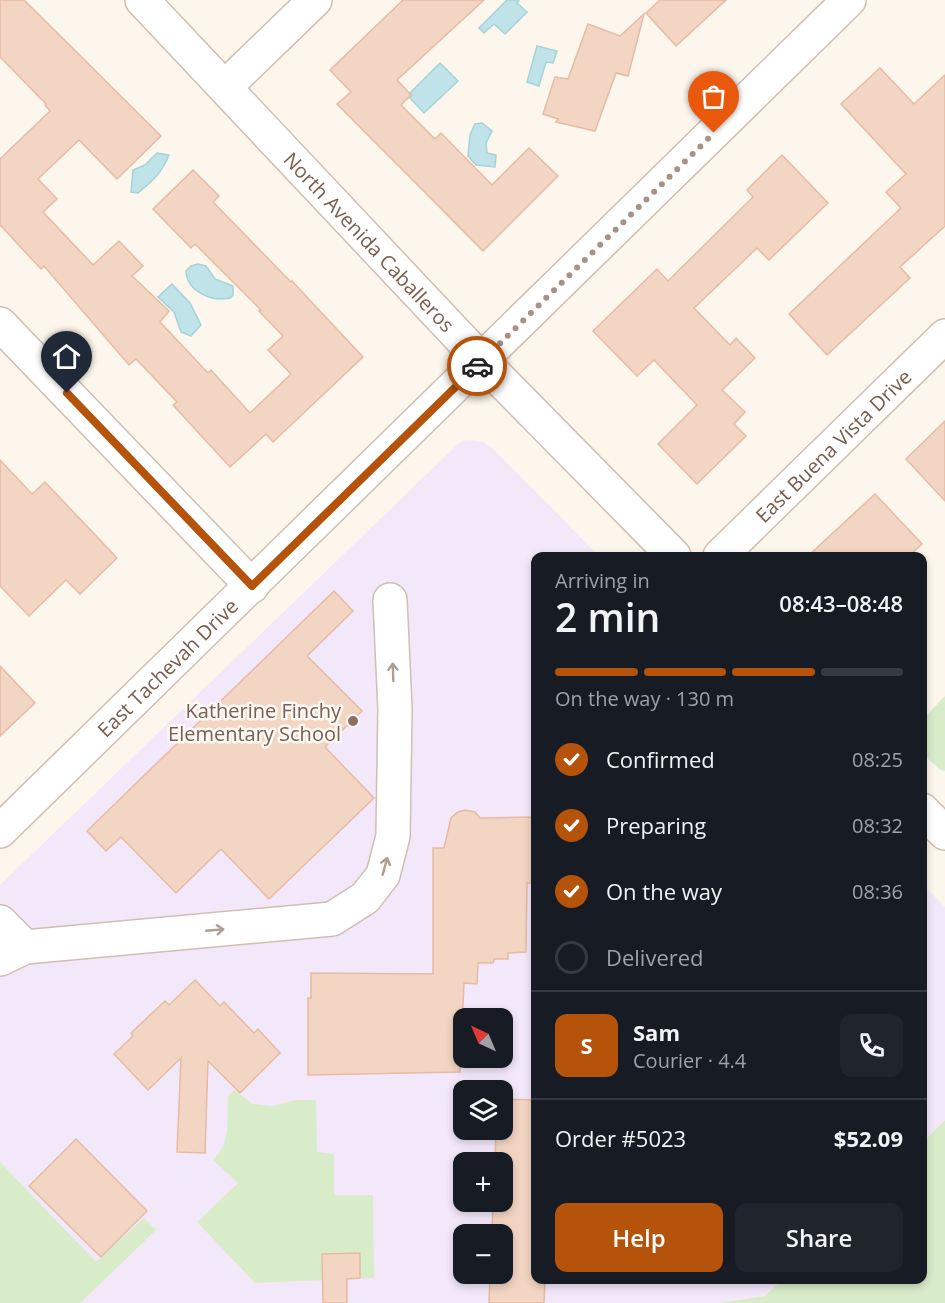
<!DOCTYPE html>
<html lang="en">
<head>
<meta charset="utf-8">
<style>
	body { margin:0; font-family:"Open Sans",sans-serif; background:#20242c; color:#f1f3f6; height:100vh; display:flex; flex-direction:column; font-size:22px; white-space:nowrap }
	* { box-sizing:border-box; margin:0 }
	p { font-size:20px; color:#9ea1a6 }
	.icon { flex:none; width:33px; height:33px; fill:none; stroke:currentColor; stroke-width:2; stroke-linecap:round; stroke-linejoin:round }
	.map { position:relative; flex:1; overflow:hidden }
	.side { position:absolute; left:531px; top:552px; width:396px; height:732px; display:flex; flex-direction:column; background:#171b24; border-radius:12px; box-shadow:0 3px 9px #0003 }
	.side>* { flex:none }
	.needle { width:39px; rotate:316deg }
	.buttons { position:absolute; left:453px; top:1008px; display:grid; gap:12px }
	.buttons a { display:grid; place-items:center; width:60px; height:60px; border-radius:12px; background:#171b24; box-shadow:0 3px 9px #0003; font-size:30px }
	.pin { position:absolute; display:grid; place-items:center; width:51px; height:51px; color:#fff; margin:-62px -26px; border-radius:50% 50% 50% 0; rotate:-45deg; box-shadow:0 0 6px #0007 }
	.pin .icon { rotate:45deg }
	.courier { position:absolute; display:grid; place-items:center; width:60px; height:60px; margin:-30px; border:4px solid #b45309; border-radius:50%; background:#fff; color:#222; box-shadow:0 2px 8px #0007 }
	.headline em { font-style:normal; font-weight:600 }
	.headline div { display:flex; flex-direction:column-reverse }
	.headline { display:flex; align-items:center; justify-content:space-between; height:102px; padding:0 24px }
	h1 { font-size:39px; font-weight:600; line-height:45px }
	.bar { display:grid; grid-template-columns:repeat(4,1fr); gap:9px 6px; align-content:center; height:72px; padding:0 24px }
	.bar i { height:8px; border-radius:4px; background:#363941 }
	.bar .current { background:#b45309 }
	.bar p { grid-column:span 4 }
	.line { display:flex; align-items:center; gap:15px; padding:0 24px; border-top:2px solid #363941 }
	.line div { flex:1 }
	.round { display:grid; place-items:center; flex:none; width:63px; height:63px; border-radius:12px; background:#20242c }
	ol { padding:0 24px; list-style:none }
	li { display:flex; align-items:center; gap:18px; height:66px }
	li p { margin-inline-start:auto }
	li .icon { padding:6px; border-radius:50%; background:#b45309; color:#fff; stroke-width:4 }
	li:last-child { color:#9ea1a6 }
	li i { width:33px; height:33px; border:3px solid #363941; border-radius:50% }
	.cta { display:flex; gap:12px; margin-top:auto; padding:12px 24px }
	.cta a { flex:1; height:69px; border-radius:12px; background:#b45309; color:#fff; font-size:24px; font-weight:600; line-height:69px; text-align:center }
	.cta a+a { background:#20242c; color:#f1f3f6 }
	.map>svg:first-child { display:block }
	.education { fill:#f3e8fa; fill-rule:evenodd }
	.green { fill:#d8ecc9 }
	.water { fill:#bfe3e8; stroke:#a5d3da; stroke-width:1.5 }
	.building { fill:#f3d5c3; stroke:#e6bba3; stroke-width:1.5 }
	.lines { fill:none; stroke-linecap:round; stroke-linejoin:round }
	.minor-casing { stroke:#d1beb0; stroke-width:36 }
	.minor { stroke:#fff; stroke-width:33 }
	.oneway { stroke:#af9d94 }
	.done { stroke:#a89285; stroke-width:6; stroke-dasharray:0 10.8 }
	.route { stroke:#b45309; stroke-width:8 }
	.education-dot { fill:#8d6e63; stroke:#fffaf3; stroke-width:2 }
	.labels { text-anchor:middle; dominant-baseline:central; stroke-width:5; stroke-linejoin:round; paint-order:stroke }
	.street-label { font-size:20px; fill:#7a5c4d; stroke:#fffaf3 }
	.education-label { font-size:20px; fill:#785e54; stroke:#fffaf3; text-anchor:end }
</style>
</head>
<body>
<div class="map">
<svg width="945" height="1303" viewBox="0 0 945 1303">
	<rect width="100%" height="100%" fill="#fdf6ec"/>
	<g class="education">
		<path d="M 468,440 L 483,442 L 491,447 L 599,556 L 536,556 L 536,1280 L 782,1280 L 765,1296 L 718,1303 L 0,1303 L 0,885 L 456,446 L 462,441 ZM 464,1018 L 502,1018 L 502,1058 L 464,1058 ZM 464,1090 L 502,1090 L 502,1130 L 464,1130 ZM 464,1162 L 502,1162 L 502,1202 L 464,1202 ZM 464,1234 L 502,1234 L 502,1274 L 464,1274 Z"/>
		<path d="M 922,884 L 945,907 L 945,1120 L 923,1142 Z"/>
	</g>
	<g class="green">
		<path d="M 945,696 L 945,771 L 939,769 L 922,753 L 923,719 Z"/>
		<path d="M 234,1090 L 253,1104 L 272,1106 L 296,1100 L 316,1100 L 317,1152 L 334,1154 L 334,1195 L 373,1195 L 374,1278 L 255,1283 L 197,1222 L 238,1183 L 213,1160 C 231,1144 227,1119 228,1097 Z"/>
		<path d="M 945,1120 L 945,1303 L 718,1303 L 765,1296 L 782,1280 L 922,1280 L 923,1142 Z"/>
		<path d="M 0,1162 L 96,1262 L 144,1218 L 156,1230 L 80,1303 L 0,1303 Z"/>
	</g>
	<g class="water">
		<path d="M 507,0 L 519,0 L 517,3 L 527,12 L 505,34 L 494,24 L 484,33 L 479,28 Z"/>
		<path d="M 537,46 L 557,51 L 553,63 L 546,62 L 539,86 L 527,82 Z"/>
		<path d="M 440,63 L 458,81 L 424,113 L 410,98 L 412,95 L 410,93 Z"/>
		<path d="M 482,123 L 492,131 L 486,143 L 487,153 L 496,155 L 495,167 L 476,165 L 468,156 L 470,135 L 475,124 Z"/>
		<path d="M 157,153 L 169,155 C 162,173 152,181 138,193 L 131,192 L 133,170 L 145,165 Z"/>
		<path d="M 198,264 L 206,266 L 215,279 L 233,286 L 233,295 L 230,298 C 212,302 187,292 186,271 L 191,266 Z"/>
		<path d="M 172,284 L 190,303 L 201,325 L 191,336 L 181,332 L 174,312 L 158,297 Z"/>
	</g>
	<g class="building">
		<path d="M 0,0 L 24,0 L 161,136 L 117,179 L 79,140 L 38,179 L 57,199 L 43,212 L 93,265 L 119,241 L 143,266 L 132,276 L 169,311 L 160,322 L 208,373 L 211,370 L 250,413 L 291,374 L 268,350 L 283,336 L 259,311 L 261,310 L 195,244 L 191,248 L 153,209 L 193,170 L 219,196 L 213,202 L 291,282 L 292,281 L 363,357 L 273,442 L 266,434 L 230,467 L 173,405 L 177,402 L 136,359 L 129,365 L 44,266 L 41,269 L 0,225 L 0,159 L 50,111 L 45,105 L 46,104 L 0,57 Z"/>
		<path d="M 403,0 L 484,0 L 397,80 L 411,95 L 401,105 L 435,139 L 441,133 L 492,185 L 529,148 L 558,176 L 483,251 L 337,104 L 351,92 L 330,70 Z"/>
		<path d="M 660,0 L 726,0 L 676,46 L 646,13 Z"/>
		<path d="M 644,14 L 628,76 L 616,73 L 595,131 L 556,122 L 558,119 L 543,114 L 555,77 L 568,79 L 588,24 L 620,36 Z"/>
		<path d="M 880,68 L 914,104 L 945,75 L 945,226 L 900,267 L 910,278 L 827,355 L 789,314 L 901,208 L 886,192 L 906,174 L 841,104 Z"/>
		<path d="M 782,155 L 828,203 L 769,260 L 757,248 L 694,308 L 730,345 L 736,338 L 755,358 L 722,390 L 745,412 L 734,424 L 746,436 L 697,484 L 658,444 L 697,405 L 654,360 L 637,376 L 593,331 L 657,269 L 668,281 L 753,197 L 747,190 Z"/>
		<path d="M 945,421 L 945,501 L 906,459 Z"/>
		<path d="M 0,460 L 32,494 L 45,482 L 117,558 L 80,594 L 66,580 L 29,616 L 0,586 Z"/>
		<path d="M 875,494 L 922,544 L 909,556 L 808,556 Z"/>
		<path d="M 334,591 L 353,611 L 307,656 L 362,711 L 325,747 L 374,798 L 269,899 L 221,849 L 176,893 L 121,837 L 106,851 L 87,831 Z"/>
		<path d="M 0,666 L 35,703 L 0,736 Z"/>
		<path d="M 465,810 L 475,812 L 480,818 L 536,817 L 536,883 L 527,883 L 526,952 L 508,953 L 508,959 L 494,959 L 493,963 L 478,963 L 477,984 L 464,983 L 460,1072 L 308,1075 L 308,998 L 311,998 L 311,973 L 433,974 L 433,848 L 444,848 L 451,818 L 458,812 Z"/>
		<path d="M 195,980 L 220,1006 L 224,1002 L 254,1033 L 258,1029 L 280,1053 L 240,1093 L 208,1061 L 205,1153 L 177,1152 L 181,1058 L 148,1090 L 114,1054 L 133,1036 L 131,1033 L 165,1001 L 169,1005 Z"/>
		<path d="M 502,1099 L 536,1100 L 536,1280 L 545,1280 L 544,1303 L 489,1303 L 490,1274 L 502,1274 L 502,1234 L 492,1234 L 493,1202 L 502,1202 L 502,1162 L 495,1162 L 496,1130 L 502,1130 Z"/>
		<path d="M 76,1139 L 147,1211 L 101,1257 L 29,1186 Z"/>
		<path d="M 360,1253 L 360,1278 L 347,1279 L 347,1303 L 323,1303 L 322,1254 Z"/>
	</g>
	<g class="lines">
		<g class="minor-casing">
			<g id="minor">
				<path id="s1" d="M 142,0 L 482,361 L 674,556"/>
				<path d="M 225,87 L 315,0"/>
				<path d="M 0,324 L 252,586"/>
				<path id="s2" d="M 720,556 L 945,336"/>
				<path d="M 922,810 L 945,833"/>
				<path id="s3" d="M 0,831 L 849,0"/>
				<path d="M 0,922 L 25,947 L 0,959"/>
				<path d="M 25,947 L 332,919 L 365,898 L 383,875 L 393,836 L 395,709 L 390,600"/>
			</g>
		</g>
		<use href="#minor" class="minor"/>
	</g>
	<defs><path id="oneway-shaft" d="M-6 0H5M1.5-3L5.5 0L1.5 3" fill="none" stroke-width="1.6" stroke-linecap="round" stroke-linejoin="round" transform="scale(1.5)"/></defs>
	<g class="oneway">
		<use href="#oneway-shaft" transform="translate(393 672) rotate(-92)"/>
		<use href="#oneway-shaft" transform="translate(385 866) rotate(-75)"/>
		<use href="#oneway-shaft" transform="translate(215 930) rotate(-5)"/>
	</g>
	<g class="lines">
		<path class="done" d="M 477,366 L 714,133"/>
		<path class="route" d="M 67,393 L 252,586 L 477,366"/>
	</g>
	<circle class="education-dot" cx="353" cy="721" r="6"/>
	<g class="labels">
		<g class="street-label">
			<text stroke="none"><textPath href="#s1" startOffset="332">North Avenida Caballeros</textPath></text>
			<text stroke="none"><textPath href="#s2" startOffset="158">East Buena Vista Drive</textPath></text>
			<text stroke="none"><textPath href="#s3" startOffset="234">East Tachevah Drive</textPath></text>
		</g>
		<g class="education-label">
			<text x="341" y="710">Katherine Finchy<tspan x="341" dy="23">Elementary School</tspan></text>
		</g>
	</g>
</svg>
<div class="buttons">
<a><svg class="needle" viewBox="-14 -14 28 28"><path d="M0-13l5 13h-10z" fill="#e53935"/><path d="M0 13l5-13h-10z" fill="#9ea1a6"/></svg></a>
<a><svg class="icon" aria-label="layers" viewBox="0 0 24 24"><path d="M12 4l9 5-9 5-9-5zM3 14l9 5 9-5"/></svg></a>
<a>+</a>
<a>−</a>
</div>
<div class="pin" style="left:714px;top:133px;background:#ea580c"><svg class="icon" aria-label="bag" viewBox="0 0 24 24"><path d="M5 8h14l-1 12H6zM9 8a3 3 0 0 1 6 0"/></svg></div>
<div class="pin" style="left:67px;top:393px;background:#1f2937"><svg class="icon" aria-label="home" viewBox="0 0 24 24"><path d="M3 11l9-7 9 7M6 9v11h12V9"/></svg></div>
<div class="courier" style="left:477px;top:366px"><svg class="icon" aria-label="car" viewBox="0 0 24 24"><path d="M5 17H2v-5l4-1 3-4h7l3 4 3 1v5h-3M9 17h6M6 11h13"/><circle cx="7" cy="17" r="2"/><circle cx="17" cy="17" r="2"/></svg></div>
<section class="side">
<div class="headline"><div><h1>2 min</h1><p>Arriving in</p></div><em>08:43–08:48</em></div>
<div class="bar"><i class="current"></i><i class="current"></i><i class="current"></i><i></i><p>On the way · 130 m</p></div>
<ol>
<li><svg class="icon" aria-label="check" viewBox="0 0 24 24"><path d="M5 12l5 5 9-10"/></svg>Confirmed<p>08:25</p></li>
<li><svg class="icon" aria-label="check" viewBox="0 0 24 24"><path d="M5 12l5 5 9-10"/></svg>Preparing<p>08:32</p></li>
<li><svg class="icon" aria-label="check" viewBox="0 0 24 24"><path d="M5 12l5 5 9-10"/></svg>On the way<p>08:36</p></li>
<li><i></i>Delivered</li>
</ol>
<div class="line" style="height:108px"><b class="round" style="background:#b45309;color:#fff">S</b><div><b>Sam</b><p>Courier · 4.4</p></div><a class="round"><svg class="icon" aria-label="phone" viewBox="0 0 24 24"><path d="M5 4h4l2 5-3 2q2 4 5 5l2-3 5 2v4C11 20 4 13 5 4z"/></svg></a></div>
<div class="line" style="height:78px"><div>Order #5023</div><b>$52.09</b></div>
<div class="cta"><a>Help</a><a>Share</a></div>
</section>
</div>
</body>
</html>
